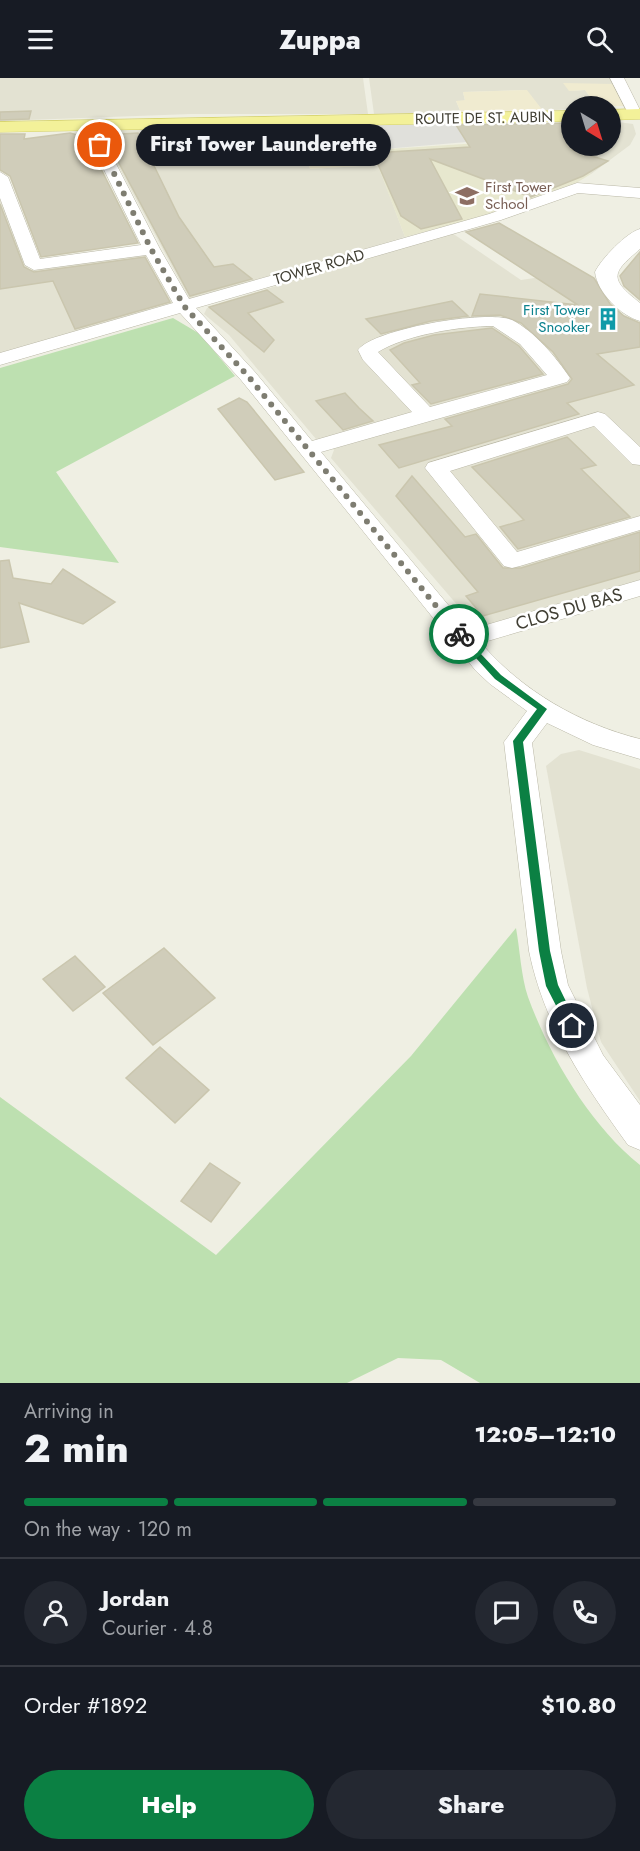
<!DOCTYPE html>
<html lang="en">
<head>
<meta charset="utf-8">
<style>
	body { margin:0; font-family:Jost,sans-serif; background:#242831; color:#f1f3f6; height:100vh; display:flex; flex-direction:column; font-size:22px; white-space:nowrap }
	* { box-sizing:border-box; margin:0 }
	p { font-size:20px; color:#9ea1a6 }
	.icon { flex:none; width:33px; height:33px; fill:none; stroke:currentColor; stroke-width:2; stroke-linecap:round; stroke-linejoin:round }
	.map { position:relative; height:1305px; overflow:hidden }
	.sheet { display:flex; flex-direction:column; background:#171b24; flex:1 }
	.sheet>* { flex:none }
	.needle { width:39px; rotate:142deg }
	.controls { position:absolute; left:561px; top:18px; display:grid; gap:12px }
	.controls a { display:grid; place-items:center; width:60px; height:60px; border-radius:50%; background:#171b24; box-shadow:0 2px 4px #0004; font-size:30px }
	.pin { position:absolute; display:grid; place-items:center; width:51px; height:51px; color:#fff; margin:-26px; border:3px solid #fff; border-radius:50%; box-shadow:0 2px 6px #0007 }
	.courier { position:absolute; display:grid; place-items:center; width:60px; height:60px; margin:-30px; border:4px solid #0b8043; border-radius:50%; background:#fff; color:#222; box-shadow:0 2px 8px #0007 }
	.bubble { position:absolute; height:42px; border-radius:21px; background:#171b24; box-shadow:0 2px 4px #0004; font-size:20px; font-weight:800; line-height:42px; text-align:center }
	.head em { font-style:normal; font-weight:800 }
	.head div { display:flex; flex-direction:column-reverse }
	.head { display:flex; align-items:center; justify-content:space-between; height:102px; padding:0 24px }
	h1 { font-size:39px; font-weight:800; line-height:45px }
	.bar { display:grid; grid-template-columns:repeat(4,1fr); gap:9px 6px; align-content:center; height:72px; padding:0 24px }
	.bar i { height:8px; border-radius:4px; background:#363941 }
	.bar .selected { background:#0b8043 }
	.bar p { grid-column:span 4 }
	.line { display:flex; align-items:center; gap:15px; padding:0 24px; border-top:2px solid #363941 }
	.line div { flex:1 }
	.round { display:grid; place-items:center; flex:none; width:63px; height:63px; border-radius:32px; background:#242831 }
	.action { display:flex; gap:12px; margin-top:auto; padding:12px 24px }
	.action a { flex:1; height:69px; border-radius:36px; background:#0b8043; color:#fff; font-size:24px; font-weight:800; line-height:69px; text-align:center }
	.action a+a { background:#242831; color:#f1f3f6 }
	header { display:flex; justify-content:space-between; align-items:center; height:78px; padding:0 24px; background:#171b24; font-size:27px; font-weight:800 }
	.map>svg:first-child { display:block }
	.residential { fill:#e3e2d2 }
	.commercial { fill:#f0ebd0 }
	.education { fill:#e7e7ce }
	.green { fill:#bde0b0 }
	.parking { fill:#e0e0db }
	.building { fill:#d0cdba; stroke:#cac6ae; stroke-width:1.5 }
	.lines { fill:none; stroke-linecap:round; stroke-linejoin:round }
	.minor-casing { stroke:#bab8a7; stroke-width:1 }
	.tertiary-casing { stroke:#bab8a7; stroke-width:1 }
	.primary-casing { stroke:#d5d26b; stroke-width:1 }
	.minor { fill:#fff; fill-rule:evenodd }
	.tertiary { fill:#fff; fill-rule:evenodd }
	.primary { fill:#f3f199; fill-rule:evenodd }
	.route { fill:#0b8043 }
	.done { stroke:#7e7d71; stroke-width:6; stroke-dasharray:0 10.8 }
	.labels { text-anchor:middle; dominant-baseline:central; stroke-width:5; stroke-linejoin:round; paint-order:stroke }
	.far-street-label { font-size:15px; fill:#413f34; stroke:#fff }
	.far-education-label { font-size:15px; fill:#785e54; stroke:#fff; text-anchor:start }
	.far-culture-label { font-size:15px; fill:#0d838f; stroke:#fff; text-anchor:end }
	.street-label { font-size:18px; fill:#413f34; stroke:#fff }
</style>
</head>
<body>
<header><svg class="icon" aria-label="menu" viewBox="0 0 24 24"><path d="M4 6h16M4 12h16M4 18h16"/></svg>Zuppa<svg class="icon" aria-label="search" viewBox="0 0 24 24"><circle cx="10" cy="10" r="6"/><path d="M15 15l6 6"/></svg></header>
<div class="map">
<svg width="640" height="1305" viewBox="0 0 640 1305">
	<rect width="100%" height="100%" fill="#efefe3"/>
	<g class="residential">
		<path d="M 0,0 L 363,0 L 368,36 L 191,36 L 0,43 Z"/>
		<path d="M 369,0 L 611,0 L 613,6 L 569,13 L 585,12 L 597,28 L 572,28 L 571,31 L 543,33 L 526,12 L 463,14 L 465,23 L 456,23 L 462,37 L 374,36 Z"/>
		<path d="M 611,43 L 633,46 L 636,56 L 630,67 L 591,96 L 564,87 L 562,81 L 576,73 L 541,61 L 572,68 L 610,68 Z"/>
		<path d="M 296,47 L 310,91 L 378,87 L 405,159 L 190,222 L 100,54 L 105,52 Z"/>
		<path d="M 0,121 L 29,193 L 144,175 L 173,226 L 0,275 Z"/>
		<path d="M 452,155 L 521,202 L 575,194 L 603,214 L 640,257 L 640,502 L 487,547 L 471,543 L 331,380 L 334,372 L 316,361 L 229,257 L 204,236 L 207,230 L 223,224 Z"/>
		<path d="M 579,672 L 640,691 L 640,1023 L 601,964 L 587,910 L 546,688 L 561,676 Z"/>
	</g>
	<g class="commercial">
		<path d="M 563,5 L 613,6 L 625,28 L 597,28 L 585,12 L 569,13 Z"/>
		<path d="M 527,12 L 543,33 L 462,37 L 456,23 L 465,22 L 463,14 Z"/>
		<path d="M 296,47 L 362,47 L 378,87 L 310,91 Z"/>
	</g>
	<path class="education" d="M 541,61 L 577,72 L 562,81 L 563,87 L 591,96 L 573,107 L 491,136 L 405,159 L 372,72 Z"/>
	<g class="green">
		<path d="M 173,240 L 200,256 L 235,298 L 56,394 L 119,485 L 0,469 L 0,290 Z"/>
		<path d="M 516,850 C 520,872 521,898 528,919 C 550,979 590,1047 640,1087 L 640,1305 L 480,1305 L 441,1282 L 398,1280 L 347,1305 L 0,1305 L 0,1019 L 216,1177 L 411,978 Z"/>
	</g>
	<path class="parking" d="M 455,46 L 467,64 L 372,72 L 362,47 Z"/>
	<g class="building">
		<path d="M 31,33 L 29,41 L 0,42 L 0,34 Z"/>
		<path d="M 572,45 L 572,72 L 608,83 L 583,98 L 531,119 L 430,81 L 462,141 L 421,151 L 401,138 L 373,75 L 470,69 L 456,47 Z"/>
		<path d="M 70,55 L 85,59 L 138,165 L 41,179 L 10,98 L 0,92 L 0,56 L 25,56 L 24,61 Z"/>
		<path d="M 138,55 L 179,139 L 214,189 L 233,186 L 252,201 L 190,218 L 104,57 Z"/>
		<path d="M 0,126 L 24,189 L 34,194 L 145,179 L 170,224 L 75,251 L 53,203 L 0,211 Z"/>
		<path d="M 499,145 L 594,200 L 610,226 L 624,238 L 640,245 L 640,269 L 597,276 L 634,307 L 567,325 L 579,336 L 399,390 L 379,367 L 452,348 L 445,341 L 568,306 L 572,301 L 553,274 L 521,245 L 500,237 L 472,238 L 480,216 L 578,227 L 466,154 Z"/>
		<path d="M 640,174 L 640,222 L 624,208 L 620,198 Z"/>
		<path d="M 267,212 L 283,224 L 248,235 L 274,262 L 264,274 L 209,229 Z"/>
		<path d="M 452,223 L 468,238 L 431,243 L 381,256 L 366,241 Z"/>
		<path d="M 492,250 L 519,268 L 543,296 L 431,326 L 412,307 L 420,305 L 390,272 L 404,265 L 434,257 Z"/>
		<path d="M 345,315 L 359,330 L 373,343 L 343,352 L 316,323 Z"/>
		<path d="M 239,320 L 247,324 L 304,394 L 275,402 L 218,331 Z"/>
		<path d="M 567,359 L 596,387 L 581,391 L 630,439 L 518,471 L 500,449 L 524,442 L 472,389 Z"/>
		<path d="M 412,398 L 465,459 L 476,456 L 503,490 L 521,490 L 640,454 L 640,493 L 483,538 L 466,518 L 478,514 L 396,418 Z"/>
		<path d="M 9,482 L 13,500 L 51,506 L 63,491 L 115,524 L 83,546 L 19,525 L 29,564 L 0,570 L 0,483 Z"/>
		<path d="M 164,870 L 215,920 L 153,967 L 103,915 Z"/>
		<path d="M 75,878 L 105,909 L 73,933 L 43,901 Z"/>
		<path d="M 160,969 L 209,1012 L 175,1045 L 126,1000 Z"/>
		<path d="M 210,1085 L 240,1105 L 211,1144 L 181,1123 Z"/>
	</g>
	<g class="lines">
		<g class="minor-casing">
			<g id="minor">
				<path d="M 610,0 L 624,0 L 640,32 L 640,39 L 630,39 Z"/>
				<path d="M 89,43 L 96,47 L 160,171 L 189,221 L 489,136 L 577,105 L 640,110 L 640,120 L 578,115 L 501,142 L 196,230 L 255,294 L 312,363 L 412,334 L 363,282 L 358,272 C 373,251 488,231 512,242 C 534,253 556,279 570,300 L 567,304 L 321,374 L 469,552 L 640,502 L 640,518 L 481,565 C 522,613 580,646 640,661 L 640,681 L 593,667 L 547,645 L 532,665 L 561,873 L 568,907 L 603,977 L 640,1027 L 640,1072 L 628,1067 C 584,1006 544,947 529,873 L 504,664 L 527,633 L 490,606 L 476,593 L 241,302 L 180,235 L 0,287 L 0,275 L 173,225 L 146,177 L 34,192 L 25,187 L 0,120 L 0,94 L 8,99 L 40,181 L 141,167 L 82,47 ZM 493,248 L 520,266 L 547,297 L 430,329 L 378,274 C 405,257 461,248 493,248 Z"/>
				<path d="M 598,334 L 605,336 L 640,369 L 640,387 L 632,386 L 594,348 L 450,393 L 517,474 L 640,438 L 640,452 L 520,488 L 512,490 L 504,488 L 425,390 L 428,385 Z"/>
			</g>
		</g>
		<g class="tertiary-casing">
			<path id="tertiary" d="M 640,151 L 640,171 C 612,195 608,200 640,225 L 640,243 C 621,238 597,214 595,194 C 601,181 627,154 640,151 Z"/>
		</g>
		<g class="primary-casing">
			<g id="primary">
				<path d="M 640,31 L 640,41 L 610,42 L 610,32 Z"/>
				<path d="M 572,33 L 572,43 L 0,54 L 0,44 Z"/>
			</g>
		</g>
		<use href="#minor" class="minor"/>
		<use href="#tertiary" class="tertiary"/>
		<use href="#primary" class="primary"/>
	</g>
	<path class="route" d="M 459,553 L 501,597 L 547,631 L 523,664 L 550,873 L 558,907 L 578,948 L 572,953 L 568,951 L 546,908 L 539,873 L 513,663 L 537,631 L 495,601 L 456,558 L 455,556 Z"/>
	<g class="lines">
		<path class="done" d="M 100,67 L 151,171 L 184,228 L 248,298 L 459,556"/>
	</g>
	<defs>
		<g id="school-bare" transform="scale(1.8)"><path d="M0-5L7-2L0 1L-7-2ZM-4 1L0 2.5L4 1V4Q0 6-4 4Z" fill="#8d6e63" stroke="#fff" stroke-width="2.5" paint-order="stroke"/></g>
		<g id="building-bare" transform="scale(1.8)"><path d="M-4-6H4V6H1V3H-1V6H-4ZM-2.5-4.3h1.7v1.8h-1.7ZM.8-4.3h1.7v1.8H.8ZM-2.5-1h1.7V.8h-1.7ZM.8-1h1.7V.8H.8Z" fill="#0f9aa8" stroke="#fff" stroke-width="2.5" paint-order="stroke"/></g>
	</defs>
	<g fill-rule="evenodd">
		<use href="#school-bare" x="467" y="118"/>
		<use href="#building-bare" x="608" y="241"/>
	</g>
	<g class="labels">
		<g class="far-street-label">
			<text transform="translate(484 40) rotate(-1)">ROUTE DE ST. AUBIN</text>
			<text transform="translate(319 189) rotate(-16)">TOWER ROAD</text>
		</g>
		<g class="far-education-label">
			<text x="485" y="109">First Tower<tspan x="485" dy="17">School</tspan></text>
		</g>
		<g class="far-culture-label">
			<text x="590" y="232">First Tower<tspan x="590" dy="17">Snooker</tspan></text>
		</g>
		<g class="street-label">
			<text transform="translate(569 531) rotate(-16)">CLOS DU BAS</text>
		</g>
	</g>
</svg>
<div class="controls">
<a><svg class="needle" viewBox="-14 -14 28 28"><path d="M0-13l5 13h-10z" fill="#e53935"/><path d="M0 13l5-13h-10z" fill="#9ea1a6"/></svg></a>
</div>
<div class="pin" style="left:100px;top:67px;background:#ea580c"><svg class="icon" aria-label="bag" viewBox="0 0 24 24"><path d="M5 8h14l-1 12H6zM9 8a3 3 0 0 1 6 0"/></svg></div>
<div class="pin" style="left:572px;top:948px;background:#1f2937"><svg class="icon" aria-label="home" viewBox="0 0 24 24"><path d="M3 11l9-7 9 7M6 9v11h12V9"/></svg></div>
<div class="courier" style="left:459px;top:556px"><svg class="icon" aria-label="bike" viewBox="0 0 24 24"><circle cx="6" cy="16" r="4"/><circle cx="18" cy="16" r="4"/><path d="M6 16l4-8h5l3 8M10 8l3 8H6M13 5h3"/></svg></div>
<div class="bubble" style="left:136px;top:46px;width:255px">First Tower Launderette</div>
</div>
<section class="sheet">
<div class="head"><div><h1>2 min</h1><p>Arriving in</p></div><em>12:05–12:10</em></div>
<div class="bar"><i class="selected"></i><i class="selected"></i><i class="selected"></i><i></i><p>On the way · 120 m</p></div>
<div class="line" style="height:108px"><a class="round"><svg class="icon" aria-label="person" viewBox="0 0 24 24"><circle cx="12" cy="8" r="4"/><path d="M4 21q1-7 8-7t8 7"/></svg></a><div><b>Jordan</b><p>Courier · 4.8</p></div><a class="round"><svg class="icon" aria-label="chat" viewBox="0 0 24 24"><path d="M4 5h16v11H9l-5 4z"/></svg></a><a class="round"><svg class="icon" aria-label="phone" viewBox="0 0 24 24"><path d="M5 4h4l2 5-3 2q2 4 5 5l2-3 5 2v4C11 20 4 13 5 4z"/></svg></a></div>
<div class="line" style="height:78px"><div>Order #1892</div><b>$10.80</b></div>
<div class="action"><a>Help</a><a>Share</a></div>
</section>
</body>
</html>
